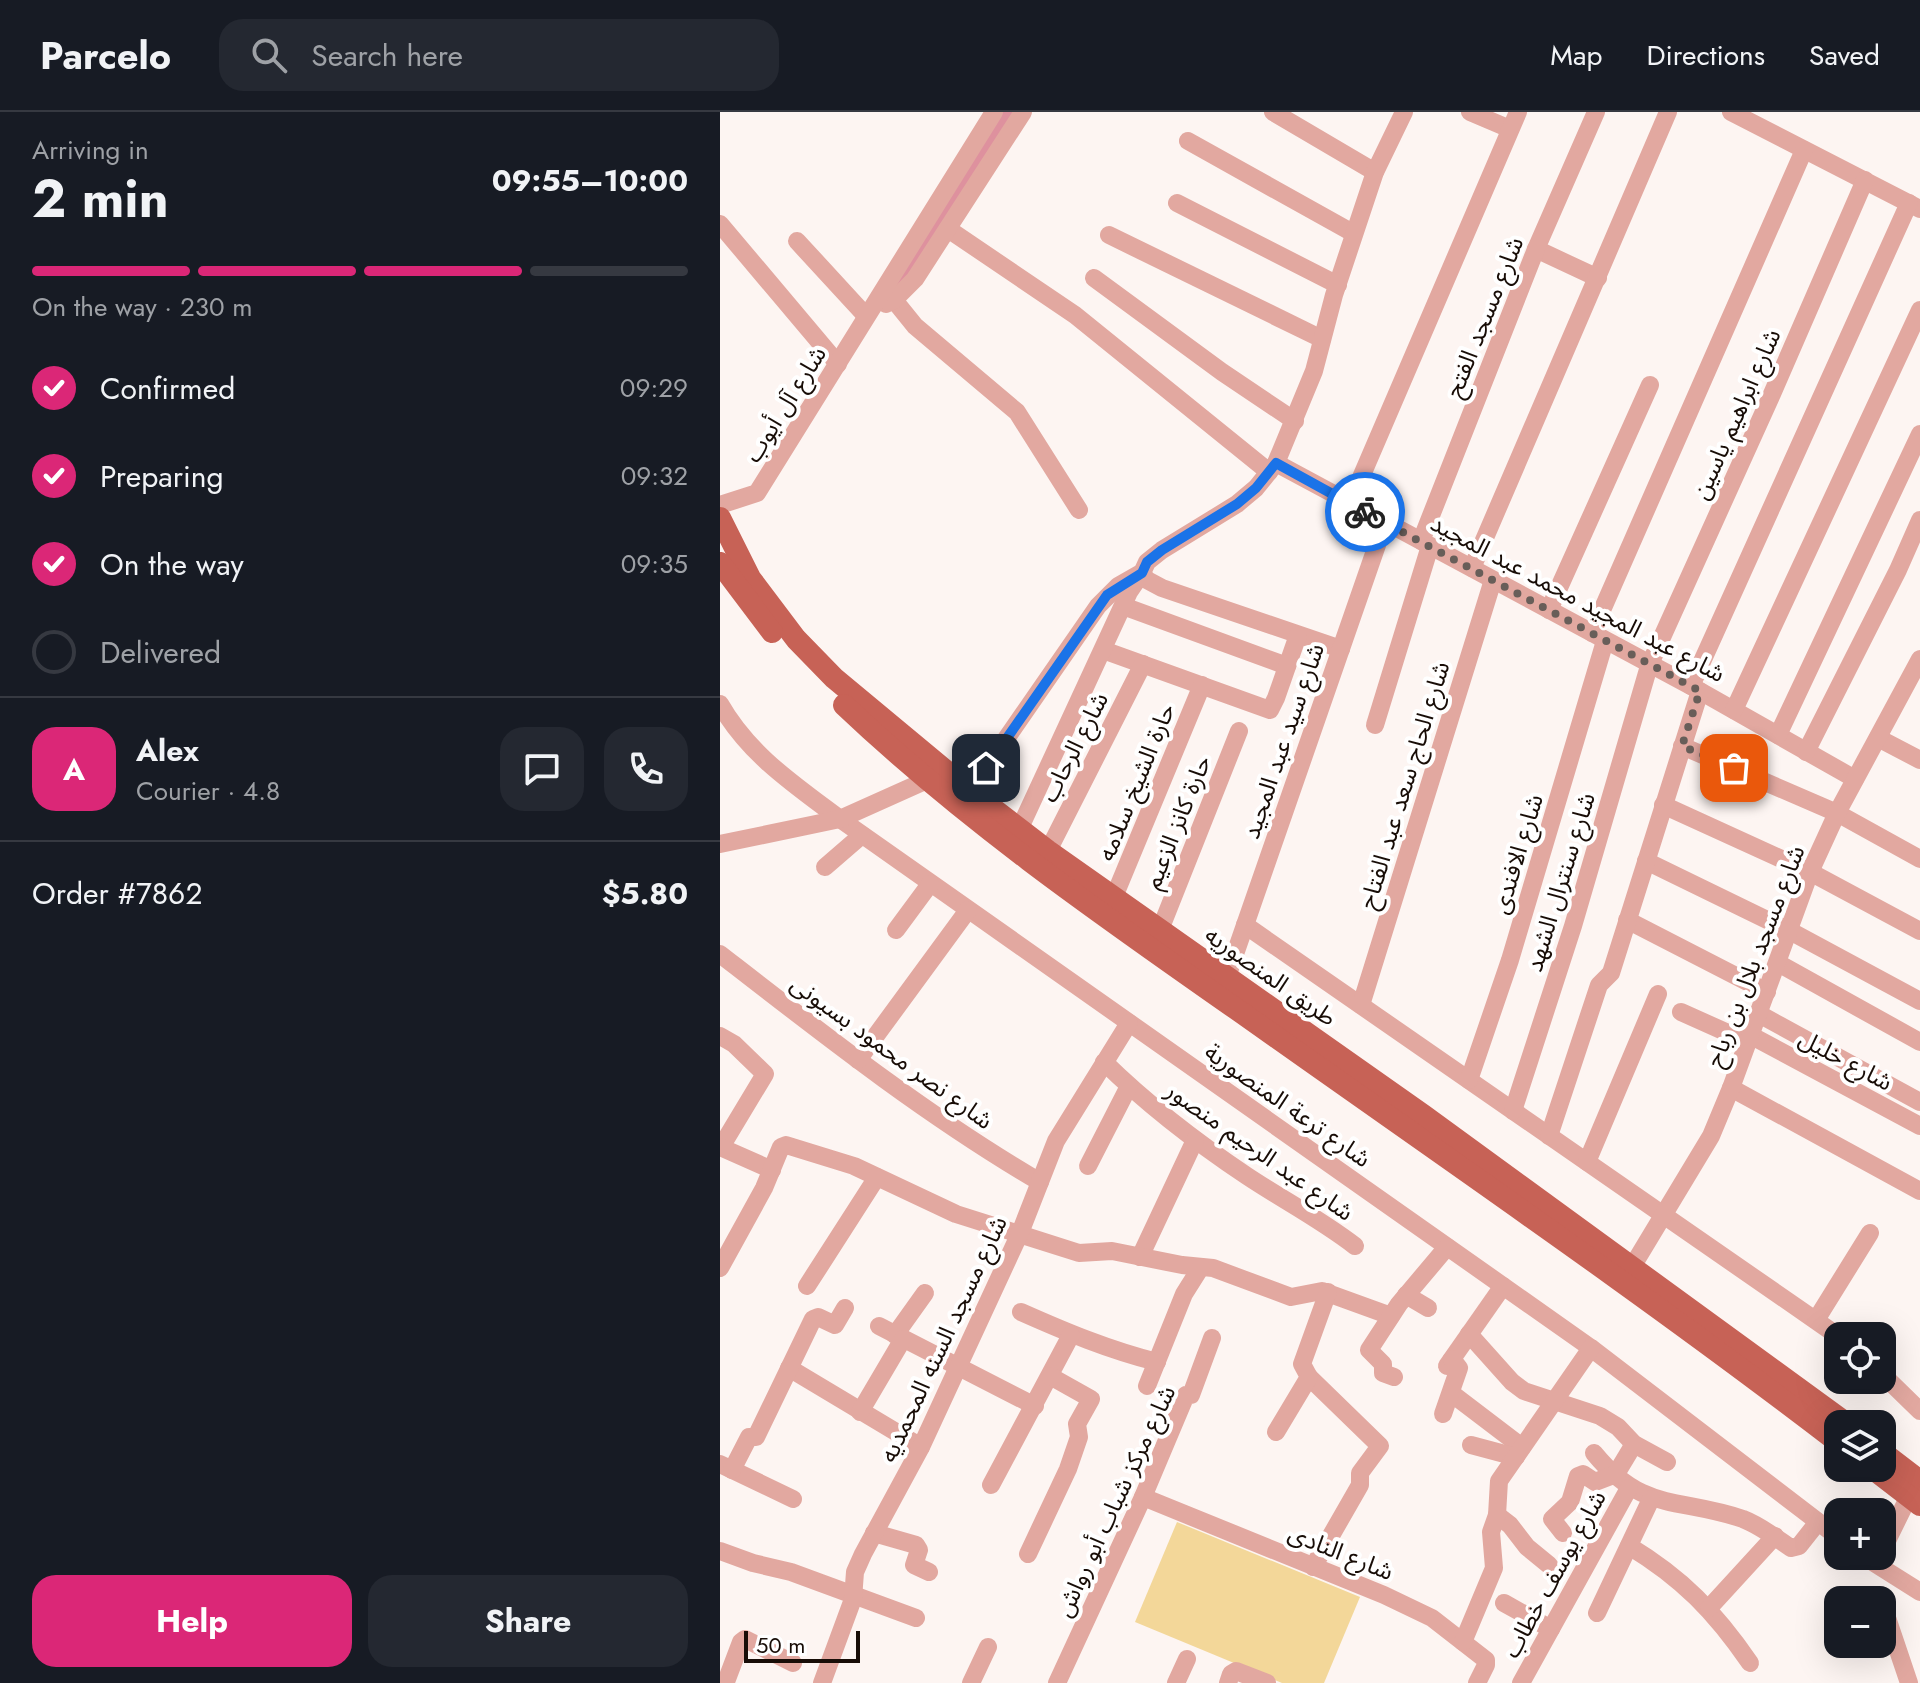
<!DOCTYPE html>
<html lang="en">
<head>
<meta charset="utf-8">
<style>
	body { margin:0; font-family:Jost,"Noto Sans Arabic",sans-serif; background:#242831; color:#f1f3f6; height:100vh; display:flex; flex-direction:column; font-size:30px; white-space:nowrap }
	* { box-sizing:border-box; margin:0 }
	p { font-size:26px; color:#9ea1a6 }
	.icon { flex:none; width:44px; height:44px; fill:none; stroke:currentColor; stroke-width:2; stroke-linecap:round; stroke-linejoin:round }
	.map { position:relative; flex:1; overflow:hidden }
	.details { display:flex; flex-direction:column; background:#171b24; width:720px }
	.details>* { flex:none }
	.buttons { position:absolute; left:1104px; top:1210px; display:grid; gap:16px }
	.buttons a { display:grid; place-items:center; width:72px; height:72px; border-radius:16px; background:#171b24; box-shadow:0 8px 32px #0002; font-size:40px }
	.scale { position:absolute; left:24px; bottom:20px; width:116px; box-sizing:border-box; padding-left:8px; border:4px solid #180d07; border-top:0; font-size:22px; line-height:28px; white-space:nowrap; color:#180d07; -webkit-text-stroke:6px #fff; paint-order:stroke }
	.pin { position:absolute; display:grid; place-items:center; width:68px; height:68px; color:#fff; margin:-34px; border-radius:16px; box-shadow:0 4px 12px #0006 }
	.courier { position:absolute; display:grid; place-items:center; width:80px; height:80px; margin:-40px; border:6px solid #1a73e8; border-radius:50%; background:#fff; color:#222; box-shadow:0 2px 10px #0007 }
	.summary em { font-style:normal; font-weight:700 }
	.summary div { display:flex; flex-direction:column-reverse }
	.summary { display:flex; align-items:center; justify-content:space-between; height:136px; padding:0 32px }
	h1 { font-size:52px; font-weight:700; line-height:60px }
	.bar { display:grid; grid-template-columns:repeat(4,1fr); gap:12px 8px; align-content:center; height:96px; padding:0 32px }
	.bar i { height:10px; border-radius:6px; background:#363941 }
	.bar .active { background:#db2777 }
	.bar p { grid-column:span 4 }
	.line { display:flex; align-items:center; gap:20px; padding:0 32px; border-top:2px solid #363941 }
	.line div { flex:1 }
	.round { display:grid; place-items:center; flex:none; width:84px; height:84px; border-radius:24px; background:#242831 }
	ol { padding:0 32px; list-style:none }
	li { display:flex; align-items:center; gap:24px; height:88px }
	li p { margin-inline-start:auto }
	li .icon { padding:8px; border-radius:50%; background:#db2777; color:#fff; stroke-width:4 }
	li:last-child { color:#9ea1a6 }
	li i { width:44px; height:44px; border:4px solid #363941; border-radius:50% }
	.cta { display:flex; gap:16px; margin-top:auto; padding:16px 32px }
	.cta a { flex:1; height:92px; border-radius:24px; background:#db2777; color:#fff; font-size:32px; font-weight:700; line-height:92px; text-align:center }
	.cta a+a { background:#242831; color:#f1f3f6 }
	header { display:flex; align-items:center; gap:48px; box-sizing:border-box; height:112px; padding:0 40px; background:#171b24; border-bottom:2px solid #363941 }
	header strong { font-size:38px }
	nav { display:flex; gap:44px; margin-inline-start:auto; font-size:28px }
	.search { width:560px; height:72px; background:#242831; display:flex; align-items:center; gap:20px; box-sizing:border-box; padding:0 28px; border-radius:24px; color:#9ea1a6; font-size:30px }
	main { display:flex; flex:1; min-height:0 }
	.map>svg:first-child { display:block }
	.green { fill:#f3d799 }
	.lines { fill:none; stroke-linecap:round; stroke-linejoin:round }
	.canal { stroke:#de919e; stroke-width:16 }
	.minor { stroke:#e2a8a0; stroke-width:18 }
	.major { stroke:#c76256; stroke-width:22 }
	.done { stroke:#685e59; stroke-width:8; stroke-dasharray:0 14.4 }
	.route { stroke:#1a73e8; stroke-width:10 }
	.labels { text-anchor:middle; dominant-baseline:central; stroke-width:8; stroke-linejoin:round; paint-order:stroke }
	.street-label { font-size:24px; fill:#180d07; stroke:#fff }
</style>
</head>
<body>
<header>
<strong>Parcelo</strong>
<div class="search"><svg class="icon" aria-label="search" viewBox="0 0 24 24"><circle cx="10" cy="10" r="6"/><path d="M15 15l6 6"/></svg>Search here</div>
<nav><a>Map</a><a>Directions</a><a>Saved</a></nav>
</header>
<main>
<section class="details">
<div class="summary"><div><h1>2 min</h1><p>Arriving in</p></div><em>09:55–10:00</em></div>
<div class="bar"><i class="active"></i><i class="active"></i><i class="active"></i><i></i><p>On the way · 230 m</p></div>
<ol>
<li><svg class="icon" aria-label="check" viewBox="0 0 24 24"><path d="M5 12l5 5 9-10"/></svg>Confirmed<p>09:29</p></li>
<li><svg class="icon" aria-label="check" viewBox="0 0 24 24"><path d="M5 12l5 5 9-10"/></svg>Preparing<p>09:32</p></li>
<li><svg class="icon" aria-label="check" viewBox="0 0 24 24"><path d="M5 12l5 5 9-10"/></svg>On the way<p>09:35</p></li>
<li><i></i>Delivered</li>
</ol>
<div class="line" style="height:144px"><b class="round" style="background:#db2777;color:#fff">A</b><div><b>Alex</b><p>Courier · 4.8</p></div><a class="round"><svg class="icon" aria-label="chat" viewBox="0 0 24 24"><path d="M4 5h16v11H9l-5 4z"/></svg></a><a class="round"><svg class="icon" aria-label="phone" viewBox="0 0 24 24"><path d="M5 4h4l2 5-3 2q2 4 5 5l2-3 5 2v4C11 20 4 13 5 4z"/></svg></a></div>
<div class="line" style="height:104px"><div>Order #7862</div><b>$5.80</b></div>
<div class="cta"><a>Help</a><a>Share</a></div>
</section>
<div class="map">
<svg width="1200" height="1571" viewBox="0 0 1200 1571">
	<rect width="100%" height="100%" fill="#fdf5f2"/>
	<path class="green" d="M 457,1410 L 640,1485 L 604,1571 L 562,1571 L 415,1510 Z"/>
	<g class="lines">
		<path class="canal" d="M 170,184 L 291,0"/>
		<g class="minor">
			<path d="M 553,0 L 655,60"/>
			<path d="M 750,0 L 790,17"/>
			<path d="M 1011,0 L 1200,97"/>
			<path d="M 468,29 L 633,121"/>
			<path d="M 457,91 L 618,173"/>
			<path d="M 0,112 L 118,252"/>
			<path d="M 228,117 L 355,203 L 549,360"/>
			<path d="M 389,123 L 602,227"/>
			<path d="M 77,129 L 146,204"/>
			<path d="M 816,137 L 878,166"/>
			<path d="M 374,166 L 502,260 L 575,309"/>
			<path d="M 174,188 L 195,214 L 297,300 L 359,398"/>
			<path d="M 166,192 L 174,188 L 195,167 L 303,0"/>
			<path d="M 556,351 L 971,574 L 1135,667"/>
			<path d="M 630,391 L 798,0"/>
			<path d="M 0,393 L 37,381 L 274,0"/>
			<path d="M 701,429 L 816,137 L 876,0"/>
			<path d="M 752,456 L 948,0"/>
			<path d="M 403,494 L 567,554"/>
			<path d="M 829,498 L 930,273"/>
			<path d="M 872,521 L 1084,38"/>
			<path d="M 621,537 L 442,476 L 427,468 L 422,461 L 427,450 L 442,438 L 517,392 L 536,376 L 556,351 L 594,259 L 614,183 L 655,60 L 684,0"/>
			<path d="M 383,538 L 550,598 L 556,586 L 578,523"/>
			<path d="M 971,574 L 1189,91"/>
			<path d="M 0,592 C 29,643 75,673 120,707 L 871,1236 L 1118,1425"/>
			<path d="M 1014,598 L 1200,198"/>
			<path d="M 655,613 L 710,434"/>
			<path d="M 1058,623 L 1200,322"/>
			<path d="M 1158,626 L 1200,648"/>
			<path d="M 962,634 L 1117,701 L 1200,747"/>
			<path d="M 1086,640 L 1178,458 L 1200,408"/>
			<path d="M 250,679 L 378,494 L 398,474 L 419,462"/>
			<path d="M 943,693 L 1090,760 L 1200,819"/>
			<path d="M 299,718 L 409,480 L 422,461"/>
			<path d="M 0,732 L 120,707 L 207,668"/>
			<path d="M 328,739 L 423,552"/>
			<path d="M 926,749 L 1070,819 L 1200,889"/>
			<path d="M 105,755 L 142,723"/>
			<path d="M 394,785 L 482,573"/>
			<path d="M 907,808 L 1047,880"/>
			<path d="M 525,813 L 1118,1224"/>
			<path d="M 176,818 L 210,772"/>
			<path d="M 440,818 L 519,619"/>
			<path d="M 0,842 C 103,922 207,1004 320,1070"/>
			<path d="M 1058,851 L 1200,930"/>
			<path d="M 507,865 L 665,410"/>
			<path d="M 641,893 L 773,468"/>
			<path d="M 961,900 L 1028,930"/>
			<path d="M 1039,902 L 1200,990"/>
			<path d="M 1030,923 L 1200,1014"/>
			<path d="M 0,924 L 14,932 L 45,962 L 1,1035"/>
			<path d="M 138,948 L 248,798"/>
			<path d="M 384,950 C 428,993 476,1030 527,1064 C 563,1088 600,1107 635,1134"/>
			<path d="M 749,968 L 790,848 L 885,529"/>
			<path d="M 1011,976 L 1200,1079"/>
			<path d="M 793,999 L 853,814 L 929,554 L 1052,282 L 1145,68"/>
			<path d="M 829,1024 L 879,873 L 891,861 L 980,579"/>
			<path d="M 0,1035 L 52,1058"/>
			<path d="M 867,1050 L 938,882"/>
			<path d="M 368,1054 L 409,974"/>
			<path d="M 420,1145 L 475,1028"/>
			<path d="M 912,1155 L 991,1024 L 1011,976 L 1090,760 L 1117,701 L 1200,547"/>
			<path d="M 0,1156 L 44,1076 L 61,1035 L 66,1033 L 134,1054 L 236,1102 L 359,1141 L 392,1139 L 462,1153 L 493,1156 L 571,1185 L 602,1179 L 671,1204"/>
			<path d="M 87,1174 L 157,1065"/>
			<path d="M 686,1183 L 708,1196"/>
			<path d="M 301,1200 C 346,1220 389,1238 437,1250"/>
			<path d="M 1096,1208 L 1150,1121"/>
			<path d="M 159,1214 L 315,1294"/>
			<path d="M 749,1222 L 792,1270 L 804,1279 L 880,1304 L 898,1315 L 914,1332 L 947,1350"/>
			<path d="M 175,1223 L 205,1181"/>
			<path d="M 727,1254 L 783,1174"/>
			<path d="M 69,1256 L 201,1335"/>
			<path d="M 1162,1262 L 1200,1299"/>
			<path d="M 589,1265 L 660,1334 L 640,1361 L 640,1373 L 593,1455"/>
			<path d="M 674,1265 L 663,1261 L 663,1252 L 649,1238 L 679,1192 L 727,1135"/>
			<path d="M 427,1274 L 464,1182 L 481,1155"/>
			<path d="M 731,1281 L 802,1335"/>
			<path d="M 140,1300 L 183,1227"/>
			<path d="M 723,1302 L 739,1256 L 732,1247"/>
			<path d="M 556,1320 L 589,1265 L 582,1252 L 608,1180"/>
			<path d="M 751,1333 L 796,1345"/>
			<path d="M 874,1341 C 923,1401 958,1385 1023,1407 C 1041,1414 1056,1426 1071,1436 L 1079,1434 L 1098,1410"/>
			<path d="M 0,1352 L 73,1387"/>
			<path d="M 12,1358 L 29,1325 L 36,1325 L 93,1207 L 98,1205 L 115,1213 L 125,1196"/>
			<path d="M 271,1373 L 351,1223"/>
			<path d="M 423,1385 L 664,1483 L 712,1506 L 766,1548 L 766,1553 L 757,1571"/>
			<path d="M 777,1403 L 790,1413 L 807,1435 L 829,1453"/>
			<path d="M 154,1421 L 196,1433 L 199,1438 L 194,1453 L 209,1460"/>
			<path d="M 843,1421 L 832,1407 L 850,1390 L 858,1364 L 863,1362 L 875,1370 L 896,1362 L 914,1332"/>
			<path d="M 909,1434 C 962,1466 995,1500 1030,1551"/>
			<path d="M 0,1439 L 33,1451 L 71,1460 L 196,1506"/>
			<path d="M 1162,1439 L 1189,1384"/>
			<path d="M 308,1442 L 348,1357 L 359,1325 L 357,1312 L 371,1287 L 330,1264"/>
			<path d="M 1143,1444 L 1200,1480"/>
			<path d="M 784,1491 L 831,1517"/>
			<path d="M 1162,1491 L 1189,1571"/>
			<path d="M 989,1496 L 1055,1424"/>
			<path d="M 877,1501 L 931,1387"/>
			<path d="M 743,1530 L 774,1456 L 771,1420 L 777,1403 L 779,1369 L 871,1236"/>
			<path d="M 7,1567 L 21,1530 L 25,1527 L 73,1551"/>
			<path d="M 102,1571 L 133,1487 L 135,1460 L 143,1442 L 201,1335 L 300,1121 L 336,1029 L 409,911"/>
			<path d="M 251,1571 L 268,1535"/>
			<path d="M 337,1571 L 423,1385 L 466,1283 L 471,1283 L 492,1226"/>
			<path d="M 456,1571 L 467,1547"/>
			<path d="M 508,1571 L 511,1562 L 516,1559 L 547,1571"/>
			<path d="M 801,1571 L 909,1376"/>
		</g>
		<g class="major">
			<path d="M 0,406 L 30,466 L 76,527 L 114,566 L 250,679 L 328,739 L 703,1003 L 1127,1312"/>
			<path d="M 0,451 L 52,520"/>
			<path d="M 124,593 C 246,709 385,805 522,901 C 722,1043 924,1181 1118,1330"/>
			<path d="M 1162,1340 L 1200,1369"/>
			<path d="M 1152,1356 L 1200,1393"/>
		</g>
	</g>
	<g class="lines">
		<path class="done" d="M 645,400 L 980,579 L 962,634 L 1014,656"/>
		<path class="route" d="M 266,656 L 387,483 L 422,461 L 427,450 L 442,438 L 517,392 L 536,376 L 556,351 L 645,400"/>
	</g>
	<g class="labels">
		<g class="street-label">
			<text transform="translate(764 205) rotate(-68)">شارع مسجد الفتح</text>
			<text transform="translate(65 292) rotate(-58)">شارع آل أيوب</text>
			<text transform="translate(1016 302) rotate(-66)">شارع ابراهيم ياسين</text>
			<text transform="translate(858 486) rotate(28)">شارع عبد المجيد محمد عبد المجيد</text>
			<text transform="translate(563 629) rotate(-71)">شارع سيد عبد المجيد</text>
			<text transform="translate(354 635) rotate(-63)">شارع الرحاب</text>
			<text transform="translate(416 670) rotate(-68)">حارة الشيخ سلامه</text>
			<text transform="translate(684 673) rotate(-73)">شارع الحاج سعد عبد الفتاح</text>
			<text transform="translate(457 710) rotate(-68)">حارة كانز الزعيم</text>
			<text transform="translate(797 742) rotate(-73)">شارع الافندى</text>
			<text transform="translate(840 770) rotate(-73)">شارع سنترال الشهد</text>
			<text transform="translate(1035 844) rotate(-69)">شارع مسجد بلال بن رباح</text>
			<text transform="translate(551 864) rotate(35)">طريق المنصوريه</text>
			<text transform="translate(172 940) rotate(36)">شارع نصر محمود بسيونى</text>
			<text transform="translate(1126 948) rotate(28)">شارع خليل</text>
			<text transform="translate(568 993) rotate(35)">شارع ترعة المنصورية</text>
			<text transform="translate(540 1039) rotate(35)">شارع عبد الرحيم منصور</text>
			<text transform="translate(223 1227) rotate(-65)">شارع مسجد السنه المحمديه</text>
			<text transform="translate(395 1389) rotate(-65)">شارع مركز شباب أبو رواش</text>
			<text transform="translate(621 1440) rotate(22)">شارع النادى</text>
			<text transform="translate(834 1462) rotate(-61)">شارع يوسف خطاب</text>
		</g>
	</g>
</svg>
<div class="buttons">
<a><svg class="icon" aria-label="locate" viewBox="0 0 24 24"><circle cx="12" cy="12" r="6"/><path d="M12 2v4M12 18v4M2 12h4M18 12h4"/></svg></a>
<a><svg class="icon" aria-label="layers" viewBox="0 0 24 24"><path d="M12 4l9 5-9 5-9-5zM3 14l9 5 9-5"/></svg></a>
<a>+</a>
<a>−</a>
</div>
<div class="scale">50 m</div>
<div class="pin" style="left:1014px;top:656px;background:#ea580c"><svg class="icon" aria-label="bag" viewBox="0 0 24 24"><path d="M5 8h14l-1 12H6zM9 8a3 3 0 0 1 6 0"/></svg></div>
<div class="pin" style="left:266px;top:656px;background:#1f2937"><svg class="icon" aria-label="home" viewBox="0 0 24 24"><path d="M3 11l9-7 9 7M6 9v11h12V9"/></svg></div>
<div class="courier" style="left:645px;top:400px"><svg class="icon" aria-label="bike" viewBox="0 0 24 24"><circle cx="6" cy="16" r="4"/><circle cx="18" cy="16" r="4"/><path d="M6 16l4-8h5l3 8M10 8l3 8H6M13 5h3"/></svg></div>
</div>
</main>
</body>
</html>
